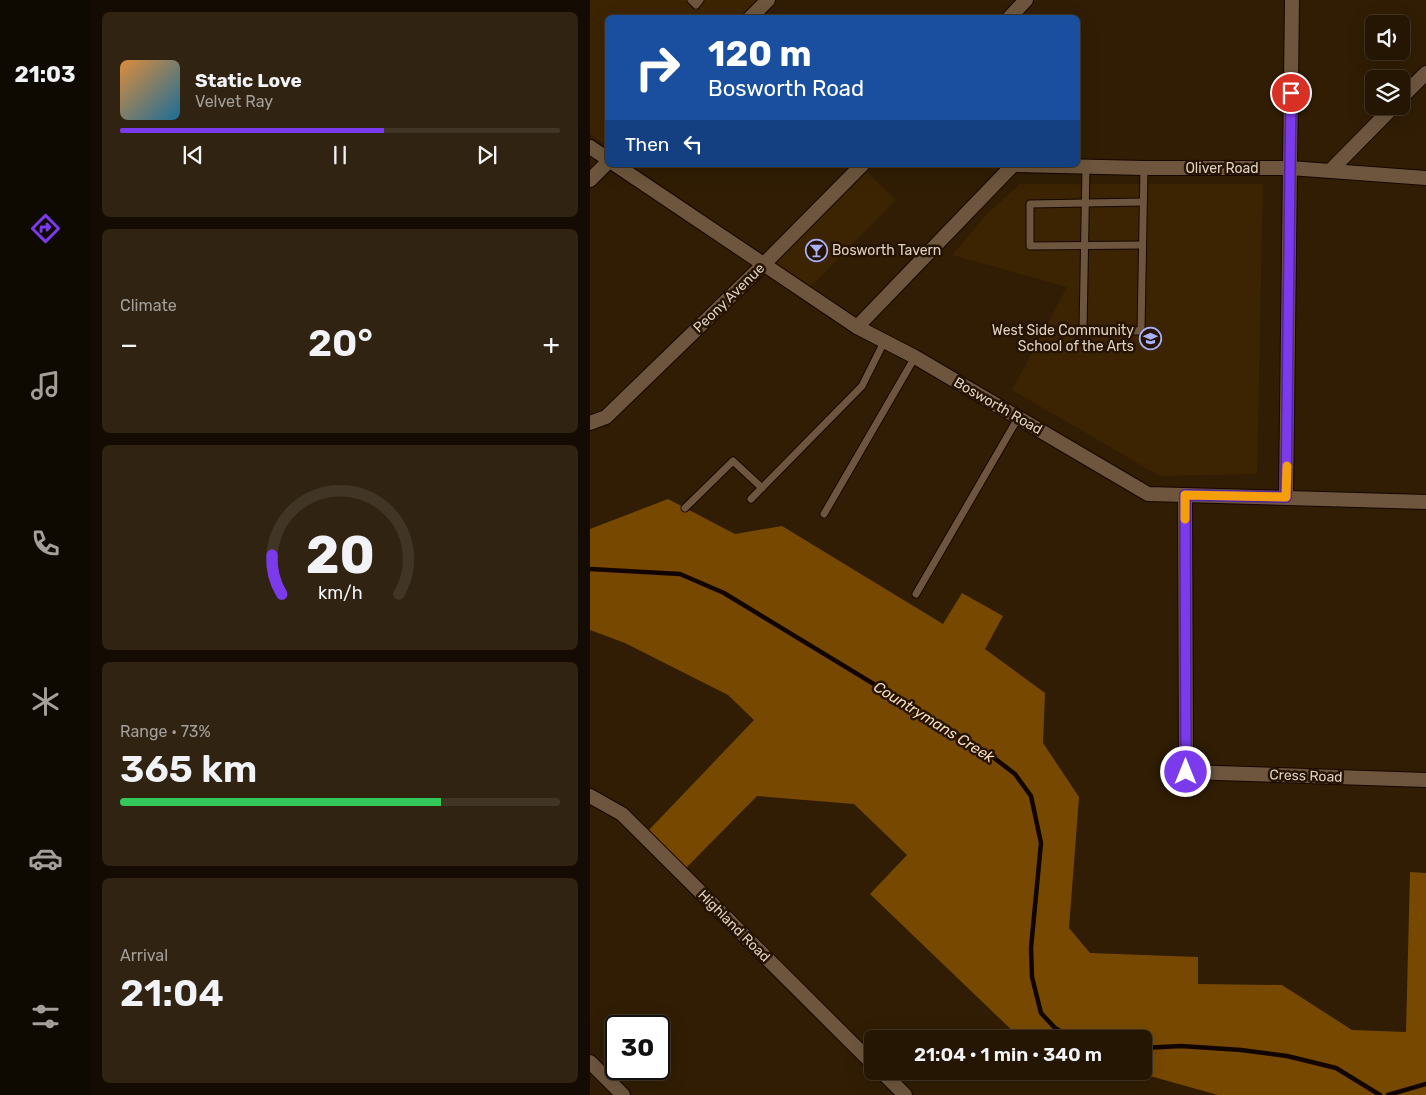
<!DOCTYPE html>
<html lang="en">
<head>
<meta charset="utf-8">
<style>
	:root { --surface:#241603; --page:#302312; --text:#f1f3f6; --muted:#a39f9a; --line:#413525; --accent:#7c3aed }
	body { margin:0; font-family:Rubik,sans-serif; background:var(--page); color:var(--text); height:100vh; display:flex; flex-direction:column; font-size:19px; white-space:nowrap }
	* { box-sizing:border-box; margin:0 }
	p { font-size:16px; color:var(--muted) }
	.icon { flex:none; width:28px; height:28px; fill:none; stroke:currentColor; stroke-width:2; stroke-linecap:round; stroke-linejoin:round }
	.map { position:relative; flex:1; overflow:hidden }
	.details { display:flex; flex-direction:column; gap:12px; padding:12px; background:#140c02; width:500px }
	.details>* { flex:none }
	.guide { position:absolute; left:15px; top:15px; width:475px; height:152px; border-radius:8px; box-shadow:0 5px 20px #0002,0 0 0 1px var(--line); background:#1a4fa0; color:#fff; overflow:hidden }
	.fabs { position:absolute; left:775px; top:15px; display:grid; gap:10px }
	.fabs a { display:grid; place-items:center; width:45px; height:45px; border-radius:8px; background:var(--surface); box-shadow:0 5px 20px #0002,0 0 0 1px var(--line); font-size:25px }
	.speed { position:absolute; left:15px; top:1015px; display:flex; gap:10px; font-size:25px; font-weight:700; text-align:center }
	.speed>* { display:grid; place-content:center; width:65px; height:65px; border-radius:50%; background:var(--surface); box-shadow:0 5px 20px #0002,0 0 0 1px var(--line); line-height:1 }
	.speed .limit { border:2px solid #111; border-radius:8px; background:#fff; color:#111 }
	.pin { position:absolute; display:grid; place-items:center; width:42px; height:42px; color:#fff; margin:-21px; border:2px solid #fff; border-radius:50%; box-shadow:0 1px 5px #0007 }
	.me { position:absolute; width:55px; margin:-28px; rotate:0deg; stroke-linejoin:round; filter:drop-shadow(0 0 4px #0008) }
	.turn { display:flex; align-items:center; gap:18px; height:105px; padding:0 20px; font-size:22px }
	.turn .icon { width:65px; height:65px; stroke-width:2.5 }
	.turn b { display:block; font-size:35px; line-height:42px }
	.then { display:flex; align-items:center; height:48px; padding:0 20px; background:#0003; gap:10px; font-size:19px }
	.big { font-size:38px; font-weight:600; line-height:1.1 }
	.details .widget { flex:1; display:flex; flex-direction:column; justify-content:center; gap:8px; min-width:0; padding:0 18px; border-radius:8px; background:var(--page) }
	.details .dial { align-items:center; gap:0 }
	.dial svg { height:130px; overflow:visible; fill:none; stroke:var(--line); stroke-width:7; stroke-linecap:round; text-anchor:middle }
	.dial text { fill:var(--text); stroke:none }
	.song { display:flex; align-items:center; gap:15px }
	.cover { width:60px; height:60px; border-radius:8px; background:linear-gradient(135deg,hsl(30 70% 55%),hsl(200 70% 35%)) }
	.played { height:5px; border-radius:2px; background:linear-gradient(90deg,var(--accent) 60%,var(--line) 60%) }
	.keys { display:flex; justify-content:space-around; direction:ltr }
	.heat { display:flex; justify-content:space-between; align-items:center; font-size:28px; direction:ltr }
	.charge { height:8px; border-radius:4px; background:linear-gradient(90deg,#34c759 73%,var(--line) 0) }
	.trip { position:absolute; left:274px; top:1030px; width:288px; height:50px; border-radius:8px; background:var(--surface); box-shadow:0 5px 20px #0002,0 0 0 1px var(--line); font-weight:600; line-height:50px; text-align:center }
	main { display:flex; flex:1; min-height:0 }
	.tabs { display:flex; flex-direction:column; width:90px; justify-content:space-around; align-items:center; background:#0e0901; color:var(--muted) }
	.tabs .icon { width:35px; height:35px }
	.tabs .on { color:var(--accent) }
	.tabs b { font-size:22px; color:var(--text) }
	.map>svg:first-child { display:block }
	.built { fill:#3c2403 }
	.forest { fill:#774900 }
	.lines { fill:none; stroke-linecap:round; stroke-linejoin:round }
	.stream { stroke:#120500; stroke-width:4.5 }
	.lane-casing { stroke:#170600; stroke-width:9 }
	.street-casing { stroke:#170600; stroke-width:16 }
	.lane { stroke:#6d563d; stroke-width:7 }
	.street { stroke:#6d563d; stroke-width:14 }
	.route-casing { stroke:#51269a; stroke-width:12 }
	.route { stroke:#7c3aed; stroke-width:9 }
	.slow { stroke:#f59e0b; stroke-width:9 }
	.labels { text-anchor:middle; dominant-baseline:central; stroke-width:5; stroke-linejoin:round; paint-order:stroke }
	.street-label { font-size:14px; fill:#dfd2c4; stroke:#261300 }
	.poi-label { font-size:14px; fill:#dfd2c4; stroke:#261300; text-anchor:start }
	.water-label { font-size:15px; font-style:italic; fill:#f9ddbe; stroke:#261300 }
</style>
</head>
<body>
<main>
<nav class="tabs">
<b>21:03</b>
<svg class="icon on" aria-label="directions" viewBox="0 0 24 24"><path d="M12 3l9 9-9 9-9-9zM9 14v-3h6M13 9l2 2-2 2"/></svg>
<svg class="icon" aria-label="music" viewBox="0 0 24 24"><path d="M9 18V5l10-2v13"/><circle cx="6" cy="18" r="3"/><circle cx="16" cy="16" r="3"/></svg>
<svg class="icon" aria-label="phone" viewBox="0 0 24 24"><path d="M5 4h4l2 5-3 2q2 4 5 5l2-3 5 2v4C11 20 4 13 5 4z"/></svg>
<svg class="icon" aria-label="climate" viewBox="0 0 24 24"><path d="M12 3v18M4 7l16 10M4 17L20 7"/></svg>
<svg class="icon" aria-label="car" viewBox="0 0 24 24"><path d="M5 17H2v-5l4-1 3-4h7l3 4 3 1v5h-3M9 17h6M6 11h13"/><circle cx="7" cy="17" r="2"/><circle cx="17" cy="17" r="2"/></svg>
<svg class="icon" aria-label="filters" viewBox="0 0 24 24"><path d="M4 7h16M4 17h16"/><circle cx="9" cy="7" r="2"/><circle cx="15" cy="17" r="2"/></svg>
</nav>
<section class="details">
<div class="widget">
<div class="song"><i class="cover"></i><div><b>Static Love</b><p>Velvet Ray</p></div></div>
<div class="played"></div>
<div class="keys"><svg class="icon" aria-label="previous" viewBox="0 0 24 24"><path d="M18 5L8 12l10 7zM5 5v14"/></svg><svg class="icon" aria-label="pause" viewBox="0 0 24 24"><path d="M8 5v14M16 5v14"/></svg><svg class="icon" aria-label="next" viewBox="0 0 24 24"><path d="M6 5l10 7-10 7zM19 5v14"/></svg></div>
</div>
<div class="widget"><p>Climate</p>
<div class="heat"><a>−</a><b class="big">20°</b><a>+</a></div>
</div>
<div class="widget dial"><svg viewBox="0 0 100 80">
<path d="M14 69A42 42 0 1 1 86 69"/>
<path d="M14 69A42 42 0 0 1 8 45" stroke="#7c3aed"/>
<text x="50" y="56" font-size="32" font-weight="700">20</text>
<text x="50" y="72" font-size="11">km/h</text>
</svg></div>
<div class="widget"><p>Range · 73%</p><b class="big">365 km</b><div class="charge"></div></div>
<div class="widget"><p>Arrival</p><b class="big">21:04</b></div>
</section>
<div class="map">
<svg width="836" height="1095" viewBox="0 0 836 1095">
	<rect width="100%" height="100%" fill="#301d04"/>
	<g class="built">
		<polygon points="0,0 168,0 150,17 18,18 17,146 0,134"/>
		<polygon points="276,171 306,200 219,288 181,263"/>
		<polygon points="430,184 673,184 667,474 570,476 422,390 477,287 362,255 398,213"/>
	</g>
	<polygon class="forest" points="78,499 145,534 192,526 353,624 372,593 413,616 395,649 455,693 453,743 489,797 479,928 500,953 608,957 608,984 692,985 762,1030 816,1032 820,872 836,873 836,1095 628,1095 542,1071 552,1071 552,1039 431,1039 280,894 317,855 264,804 167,796 96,868 58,831 164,720 138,695 35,643 0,630 0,529"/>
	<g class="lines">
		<g class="stream">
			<polyline points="0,569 90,574 134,593 399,754 425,774 441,796 451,843 441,948 442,977 451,1013 465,1028 483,1039"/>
			<polyline points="552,1048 591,1046 651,1050 697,1056 746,1068 790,1095"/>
			<polyline points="798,1095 836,1084"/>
		</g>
		<defs>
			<g id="lane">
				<polyline points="101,0 106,5 110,0"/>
				<polyline points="496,167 493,330 551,331 554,168"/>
				<polyline points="552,245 440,246 440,204 553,202"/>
				<polyline points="161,499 272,386 294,342"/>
				<polyline points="95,508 143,461 172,488"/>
				<polyline points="234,514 325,357"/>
				<polyline points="326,594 428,418"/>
			</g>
			<g id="street">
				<polyline points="160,18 178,0"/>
				<polyline points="419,18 436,0"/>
				<polyline points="811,98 836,73"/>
				<polyline points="0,147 18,159"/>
				<polyline points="26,165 267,327 325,357 558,494 836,502"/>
				<polyline points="427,165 554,168 700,168 836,178"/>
				<polyline points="740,171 804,106"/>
				<polyline points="0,180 18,162"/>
				<polyline points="267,327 423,165"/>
				<polyline points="0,423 16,417 173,265 272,165"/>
				<polyline points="595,495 596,772 836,780"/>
				<polyline points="696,497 702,0"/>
				<polyline points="0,796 32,814 282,1063"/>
				<polyline points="0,1062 33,1095"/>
				<polyline points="291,1071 315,1095"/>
			</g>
		</defs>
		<use href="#lane" class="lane-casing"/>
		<use href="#street" class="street-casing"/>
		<use href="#lane" class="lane"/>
		<use href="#street" class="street"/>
	</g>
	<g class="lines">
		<defs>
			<polyline id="route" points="596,772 595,495 696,497 701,93"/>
		</defs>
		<use href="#route" class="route-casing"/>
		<use href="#route" class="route"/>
		<polyline class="slow" points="595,519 595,495 696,497 697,466"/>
	</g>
	<defs>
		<symbol id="bar-ring" viewBox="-11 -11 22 22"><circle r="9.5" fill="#261300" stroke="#a9b0fc" stroke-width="1.5"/><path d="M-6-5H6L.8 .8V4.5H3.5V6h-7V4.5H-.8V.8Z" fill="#a9b0fc"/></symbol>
		<symbol id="school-ring" viewBox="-11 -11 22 22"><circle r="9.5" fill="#261300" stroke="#a9b0fc" stroke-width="1.5"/><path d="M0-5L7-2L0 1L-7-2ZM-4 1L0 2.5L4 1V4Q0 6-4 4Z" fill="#a9b0fc"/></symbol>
	</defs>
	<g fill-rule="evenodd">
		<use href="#bar-ring" x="214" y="238" width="25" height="25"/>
		<use href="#school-ring" x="548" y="326" width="25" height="25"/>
	</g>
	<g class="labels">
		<g class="street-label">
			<text x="632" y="168">Oliver Road</text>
			<text transform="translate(139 298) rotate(-44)">Peony Avenue</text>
			<text transform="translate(408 406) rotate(30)">Bosworth Road</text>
			<text transform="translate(716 776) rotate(2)">Cress Road</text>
			<text transform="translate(144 926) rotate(45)">Highland Road</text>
		</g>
		<g class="poi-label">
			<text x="242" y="250">Bosworth Tavern</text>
			<text x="544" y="330" text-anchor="end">West Side Community<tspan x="544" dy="16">School of the Arts</tspan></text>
		</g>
		<g class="water-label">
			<text transform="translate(344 722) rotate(32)">Countrymans Creek</text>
		</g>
	</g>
</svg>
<div class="fabs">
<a><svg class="icon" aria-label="sound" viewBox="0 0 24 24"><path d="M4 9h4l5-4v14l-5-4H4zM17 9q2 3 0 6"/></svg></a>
<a><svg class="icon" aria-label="layers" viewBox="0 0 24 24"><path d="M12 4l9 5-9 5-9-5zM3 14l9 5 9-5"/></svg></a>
</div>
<div class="speed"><div class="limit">30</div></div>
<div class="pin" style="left:701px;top:93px;background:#d93025"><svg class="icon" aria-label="arrive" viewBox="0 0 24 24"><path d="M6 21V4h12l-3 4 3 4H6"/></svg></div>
<svg class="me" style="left:596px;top:772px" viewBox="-20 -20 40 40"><circle r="17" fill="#7c3aed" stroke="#fff" stroke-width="3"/><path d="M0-11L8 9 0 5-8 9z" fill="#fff"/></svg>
<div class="trip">21:04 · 1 min · 340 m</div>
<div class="guide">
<div class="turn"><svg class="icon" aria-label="right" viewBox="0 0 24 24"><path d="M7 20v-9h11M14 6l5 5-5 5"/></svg><div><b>120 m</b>Bosworth Road</div></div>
<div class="then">Then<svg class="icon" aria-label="left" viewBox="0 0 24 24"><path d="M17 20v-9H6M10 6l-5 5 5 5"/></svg></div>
</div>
</div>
</main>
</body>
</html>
